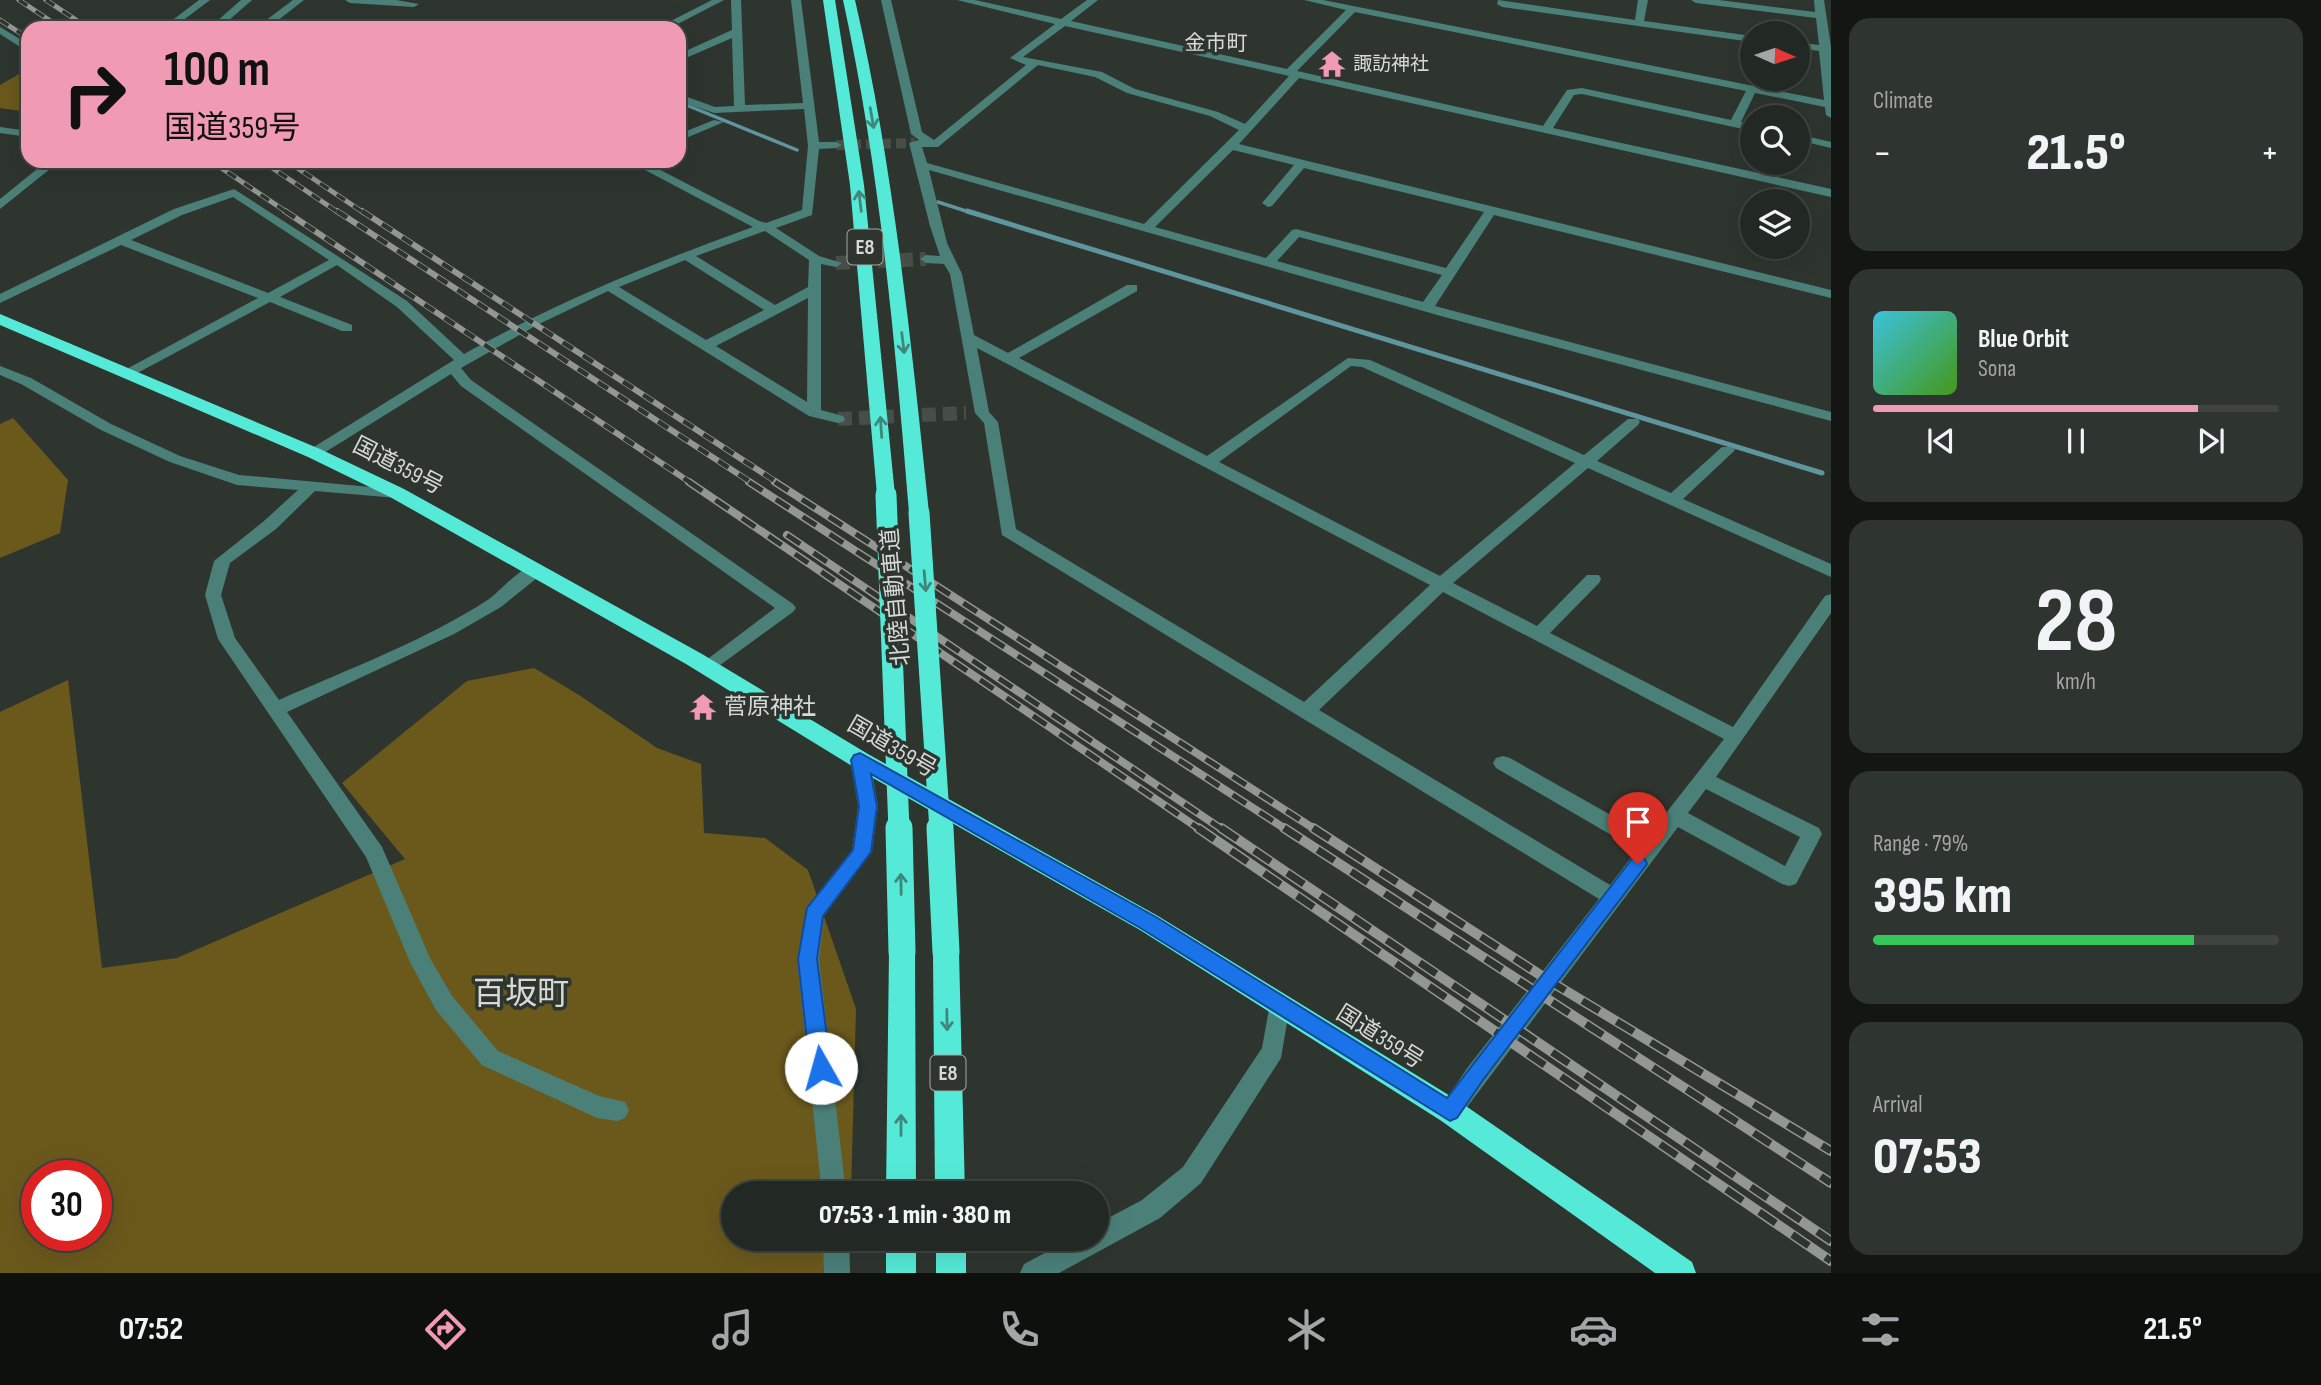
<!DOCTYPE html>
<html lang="en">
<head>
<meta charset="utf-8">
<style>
	:root { --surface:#222823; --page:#2e3430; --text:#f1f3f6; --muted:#a2a6a6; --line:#3f4441; --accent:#f19ab4 }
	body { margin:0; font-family:"Sofia Sans Condensed","Noto Sans JP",sans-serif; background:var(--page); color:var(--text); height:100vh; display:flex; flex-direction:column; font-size:26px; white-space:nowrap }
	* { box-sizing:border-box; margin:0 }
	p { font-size:23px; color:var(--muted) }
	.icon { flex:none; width:38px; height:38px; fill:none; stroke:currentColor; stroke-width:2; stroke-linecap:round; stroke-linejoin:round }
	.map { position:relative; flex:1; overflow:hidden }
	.side { display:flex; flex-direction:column; gap:18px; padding:18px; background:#131613; width:490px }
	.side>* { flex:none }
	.banner { position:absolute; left:21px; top:21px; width:665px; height:147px; border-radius:21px; box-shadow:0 7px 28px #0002,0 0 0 2px var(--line); background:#f19ab4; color:#111; overflow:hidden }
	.needle { width:46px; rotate:93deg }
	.tools { position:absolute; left:1740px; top:21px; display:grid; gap:14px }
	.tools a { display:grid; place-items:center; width:70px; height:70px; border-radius:50%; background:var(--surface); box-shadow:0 7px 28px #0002,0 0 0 2px var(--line); font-size:35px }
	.speed { position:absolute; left:21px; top:1160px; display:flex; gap:14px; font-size:35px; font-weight:700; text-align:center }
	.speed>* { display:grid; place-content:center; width:91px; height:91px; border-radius:50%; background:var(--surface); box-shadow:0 7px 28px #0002,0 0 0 2px var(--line); line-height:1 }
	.speed .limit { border:10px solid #d22; background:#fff; color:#111 }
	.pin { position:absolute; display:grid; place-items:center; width:60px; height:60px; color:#fff; margin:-72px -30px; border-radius:50% 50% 50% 0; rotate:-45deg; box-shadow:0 0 7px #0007 }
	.pin .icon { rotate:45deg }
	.me { position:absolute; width:77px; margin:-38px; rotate:353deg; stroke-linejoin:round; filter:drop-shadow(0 0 5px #0008) }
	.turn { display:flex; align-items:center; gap:24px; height:147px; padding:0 28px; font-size:32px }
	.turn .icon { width:91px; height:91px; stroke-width:2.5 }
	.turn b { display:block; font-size:49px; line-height:60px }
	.big { font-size:52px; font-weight:800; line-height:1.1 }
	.side .card { flex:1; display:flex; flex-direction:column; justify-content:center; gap:10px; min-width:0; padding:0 24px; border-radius:21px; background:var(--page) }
	.side .dial { align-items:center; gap:0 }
	.dial b { font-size:91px; line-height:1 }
	.song { display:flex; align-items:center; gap:21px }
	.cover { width:84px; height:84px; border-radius:10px; background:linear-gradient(135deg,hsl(190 70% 55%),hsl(100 70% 35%)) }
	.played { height:7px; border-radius:4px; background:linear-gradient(90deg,var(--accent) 80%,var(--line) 80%) }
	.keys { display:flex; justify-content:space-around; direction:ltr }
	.heat { display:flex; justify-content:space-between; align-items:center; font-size:38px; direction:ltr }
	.charge { height:10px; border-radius:5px; background:linear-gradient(90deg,#34c759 79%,var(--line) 0) }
	.trip { position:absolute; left:721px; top:1181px; width:388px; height:70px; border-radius:35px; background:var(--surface); box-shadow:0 7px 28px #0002,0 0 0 2px var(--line); font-weight:800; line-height:70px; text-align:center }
	.menu { display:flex; height:112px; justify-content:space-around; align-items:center; background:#0e100e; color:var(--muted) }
	.menu .icon { width:49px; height:49px }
	.menu .active { color:var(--accent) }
	.menu b { font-size:32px; color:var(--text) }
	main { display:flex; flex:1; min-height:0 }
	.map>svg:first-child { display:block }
	.green { fill:#6b591c; fill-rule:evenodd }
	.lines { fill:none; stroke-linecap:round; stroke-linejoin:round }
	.stream-far1 { stroke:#5e959e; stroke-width:3.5 }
	.stream { stroke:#5e959e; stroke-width:5 }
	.minor-tunnel-far1 { stroke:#474e48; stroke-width:10; stroke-dasharray:10 5; stroke-linecap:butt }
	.minor-tunnel { stroke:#474e48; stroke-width:14; stroke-dasharray:14 7; stroke-linecap:butt }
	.minor { fill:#4b8078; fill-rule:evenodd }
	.highway { fill:#55ead7; fill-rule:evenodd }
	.rail-far3-casing { stroke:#929793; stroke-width:5 }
	.rail-far2-casing { stroke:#929793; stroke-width:6 }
	.rail-far1-casing { stroke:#929793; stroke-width:8 }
	.rail-casing { stroke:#929793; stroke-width:10 }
	.rail-far3 { stroke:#2e352f; stroke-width:3.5; stroke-dasharray:10; stroke-linecap:butt }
	.rail-far2 { stroke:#2e352f; stroke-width:4.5; stroke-dasharray:12; stroke-linecap:butt }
	.rail-far1 { stroke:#2e352f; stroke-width:5; stroke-dasharray:16; stroke-linecap:butt }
	.rail { stroke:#2e352f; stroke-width:7; stroke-dasharray:20; stroke-linecap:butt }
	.highway-bridge-far1 { stroke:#55ead7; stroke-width:21 }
	.highway-bridge { stroke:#55ead7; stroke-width:27 }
	.oneway { stroke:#40867b }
	.route { fill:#1a73e8; stroke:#114b97; stroke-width:2 }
	.labels { text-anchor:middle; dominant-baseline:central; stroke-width:7; stroke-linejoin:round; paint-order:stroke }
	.far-poi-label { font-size:19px; fill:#d6dad7; stroke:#2e352f; text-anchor:start }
	.far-quarter-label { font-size:21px; fill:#d6dad7; stroke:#2e352f }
	.shield { fill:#2e352f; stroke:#a4a8a5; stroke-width:2 }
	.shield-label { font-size:21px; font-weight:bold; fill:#d6dad7 }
	.street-label { font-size:23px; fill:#d6dad7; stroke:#2e352f }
	.poi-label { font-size:23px; fill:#d6dad7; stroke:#2e352f; text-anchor:start }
	.near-quarter-label { font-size:32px; fill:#d6dad7; stroke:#2e352f }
</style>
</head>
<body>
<main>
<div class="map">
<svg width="1831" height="1273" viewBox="0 0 1831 1273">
	<rect width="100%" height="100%" fill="#2e352f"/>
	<g class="green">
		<polygon points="28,69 28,112 0,108 0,85"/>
		<polygon points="13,418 68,480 60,533 0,558 0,424"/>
		<path d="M534 668 579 695 657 748 701 764 704 833 765 838 808 870 856 1009 851 1193 733 1194V1239H850L849 1273H0V712L68 680 102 968 177 958 405 859 342 783 467 681ZM37 1176H96V1236H37Z"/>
	</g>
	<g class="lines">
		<g class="stream-far1">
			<polyline points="679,102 797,150"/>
			<polyline points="938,202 972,213"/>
		</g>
		<polyline class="stream" points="967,211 1822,473"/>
		<polyline class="minor-tunnel-far1" points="836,145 915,143"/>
		<g class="minor-tunnel">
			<polyline points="836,263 926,259"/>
			<polyline points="838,419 966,413"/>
		</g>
		<g class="minor">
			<polygon points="199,0 210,0 173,28 162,28"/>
			<polygon points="241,0 252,0 220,28 209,28"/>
			<polygon points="293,0 304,0 268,28 260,28 261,24"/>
			<polygon points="345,0 396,0 419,4 414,7 350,3"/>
			<polygon points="712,0 724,0 670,28 657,28"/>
			<path d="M731 0H741L745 105 803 103 791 0H801L819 142H836L842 145 836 148 819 149 812 215 776 228 819 256 842 263 836 267 821 264V410L843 416 845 419 843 422 838 423 809 416 608 291 537 325 461 368 471 380 793 604 796 608 793 612 712 671H700L697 667 775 608 461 386 451 374 319 456H309L306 453 309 450 454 360 397 307 337 265 280 297 352 325V331H342L270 302 128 378 121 374 123 371 258 298 121 245 0 303V294L174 209 234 189 407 301 464 354C557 302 653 263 753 227L628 161H643L759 221 766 223 802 210 808 146 804 109 714 113 679 101V94L715 107 734 106 732 38 679 61V54L732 30ZM233 197 329 260 268 293 131 240 182 215ZM765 231 809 260 808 287 775 305 696 256ZM685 260 764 310 706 340 619 287ZM808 298 807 402 716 346Z"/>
			<path d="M881 0H891L922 132 934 140 1026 65 1010 58 1055 24 957 0H975L1061 19 1087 0H1098L1071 21 1287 69 1346 10 1304 0H1323L1824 100 1819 51 1797 48V42L1819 45 1816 18 1696 3 1691 0H1719L1815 12 1814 0H1824L1831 47V118L1826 115 1825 107 1755 93 1741 122 1752 125V131L1582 94 1574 95 1553 128 1831 189V197L1299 78 1239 144 1831 290V298L1494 215 1435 306 1831 412V421L1441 316 929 170 947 243 962 274 974 335 1008 353 1127 285H1137V291L1019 358 1207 456 1348 358 1370 360 1584 455 1628 419H1638L1640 422 1638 425 1597 461 1671 493 1722 447H1732L1735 450 1732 453 1683 499 1831 564V577L1588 468 1453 583 1537 626 1587 575H1599L1601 579 1599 583 1550 633 1733 727 1825 596 1831 594V613L1716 777 1819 828 1822 834 1796 884 1789 886 1782 884 1678 827 1458 1119 1450 1122 1442 1119 1438 1111 1468 1067 1599 899 1002 535 984 423 975 413 950 274 944 264 926 263 920 259 926 255 940 256 930 226 909 143 919 140 911 134ZM1355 12 1746 91 1731 120 1582 88 1567 90 1543 126 1297 71ZM1065 26 1285 75 1289 76 1245 124 1218 112 1135 89 1102 72 1023 57ZM1038 65 1095 77 1127 93 1210 116 1239 130 1144 224 927 163 922 147H938ZM1233 150 1294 165 1262 203 1268 207 1272 206 1304 168 1484 212 1446 268 1296 229 1292 230 1266 258 1155 227ZM1299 237 1442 275 1423 302 1277 261ZM977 348 1430 585 1304 702 1016 529 998 422 989 412ZM1351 366 1362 367 1575 463 1440 576 1219 462ZM1443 592 1724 739 1648 836 1510 758 1503 756 1496 758 1493 763 1496 768 1637 850 1610 885 1319 710ZM1706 789 1800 837 1785 866 1688 813Z"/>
			<polygon points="1498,0 1635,20 1638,0 1648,0 1644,21 1752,36 1752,42 1502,7 1497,4"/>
			<polygon points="0,27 28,44 28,52 0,34"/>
			<polygon points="714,120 724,122 679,141 679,134"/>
			<polygon points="0,127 28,131 28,137 0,133"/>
			<polygon points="1797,134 1831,142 1831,148 1797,140"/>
			<polygon points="47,161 60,161 0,209 0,199"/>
			<path d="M395 161H443C432 169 406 168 395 161Z"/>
			<path d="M0 366 31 378 111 424 180 456 239 475 403 490 405 493 397 498 315 491 276 529 230 563 221 595 235 638 279 700C346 670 429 639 489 599 503 589 524 561 542 566L544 570 542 574 501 607 454 634 287 712 382 847 430 958 452 996 498 1051 599 1096 625 1102 629 1110 625 1118 617 1121 597 1118 482 1065 436 1010 410 962 366 857 218 639 205 595 214 561 264 521 298 490 237 485 170 462 101 430 21 384 0 375Z"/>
			<polygon points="860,753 867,755 870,760 878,806 872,852 824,916 819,959 846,1194 822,1194 797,959 807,907 852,850 858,806 850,760 853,755"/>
			<polygon points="1279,995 1287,998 1290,1005 1281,1058 1201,1183 1160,1218 1059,1273 1020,1273 1024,1264 1071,1239 1097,1239 1097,1224 1142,1200 1183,1167 1262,1048 1271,998"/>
			<polygon points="823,1239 849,1239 850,1273 824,1273"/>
		</g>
		<g class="highway">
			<polygon points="823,0 835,0 864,185 895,495 886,501 877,495 850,185"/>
			<path d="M843 0H855C894 169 911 341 929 513L926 517H912L909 513C895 341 880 169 843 0Z"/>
			<polygon points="0,314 320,449 404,489 702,654 868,754 1158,916 1460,1102 1692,1262 1696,1273 1655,1273 1440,1120 1140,930 852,766 686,664 390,497 308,457 0,325"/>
			<polygon points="902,941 911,944 915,952 916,1194 886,1194 889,952 893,944"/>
			<polygon points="946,941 955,944 959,952 965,1194 935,1194 933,952 937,944"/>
			<rect x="886" y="1239" width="30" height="34"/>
			<rect x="936" y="1239" width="30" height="34"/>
		</g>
		<defs>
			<g id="rail-far3">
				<polyline points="19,0 61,28"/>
				<polyline points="46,0 88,28"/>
				<polyline points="0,20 28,38"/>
				<polyline points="211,161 288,213"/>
				<polyline points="262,161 339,213"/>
				<polyline points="287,161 364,213"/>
			</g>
			<g id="rail-far2">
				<polyline points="285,211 691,483"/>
				<polyline points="337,211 752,483"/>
				<polyline points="362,211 778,483"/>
			</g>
			<g id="rail-far1">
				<polyline points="689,482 1201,830"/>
				<polyline points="749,482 1287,830"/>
				<polyline points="775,482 1316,830"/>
				<polyline points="787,535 1223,830"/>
			</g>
			<g id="rail">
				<polyline points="1198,828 1831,1261"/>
				<polyline points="1221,828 1831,1241"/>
				<polyline points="1284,828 1831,1183"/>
				<polyline points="1313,828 1548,980 1831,1151"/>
			</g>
		</defs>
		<use href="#rail-far3" class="rail-far3-casing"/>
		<use href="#rail-far2" class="rail-far2-casing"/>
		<use href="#rail-far1" class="rail-far1-casing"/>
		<use href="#rail" class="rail-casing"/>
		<use href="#rail-far3" class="rail-far3"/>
		<use href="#rail-far2" class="rail-far2"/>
		<use href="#rail-far1" class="rail-far1"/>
		<use href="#rail" class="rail"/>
		<g class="highway-bridge-far1">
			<polyline points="886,495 899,830"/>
			<polyline points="919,513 940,830"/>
		</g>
		<g class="highway-bridge">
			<polyline points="899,828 902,952"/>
			<polyline points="940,828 946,952"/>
		</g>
	</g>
	<defs><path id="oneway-shaft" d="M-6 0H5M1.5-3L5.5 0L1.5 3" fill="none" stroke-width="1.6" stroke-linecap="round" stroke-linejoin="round" transform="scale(1.75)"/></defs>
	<g class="oneway">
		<use href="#oneway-shaft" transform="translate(872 118) rotate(80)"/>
		<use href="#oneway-shaft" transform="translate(860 201) rotate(-97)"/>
		<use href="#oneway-shaft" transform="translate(903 343) rotate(83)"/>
		<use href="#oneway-shaft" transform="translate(881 427) rotate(-94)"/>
		<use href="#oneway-shaft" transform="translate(925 581) rotate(85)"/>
		<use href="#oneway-shaft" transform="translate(901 884) rotate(-91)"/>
		<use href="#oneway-shaft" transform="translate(947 1020) rotate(89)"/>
		<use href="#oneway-shaft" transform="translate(901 1125) rotate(-90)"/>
	</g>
	<polygon class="route" points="860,753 1156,917 1447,1098 1632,859 1638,857 1645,859 1647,864 1483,1080 1457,1118 1450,1121 1142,929 871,774 877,806 871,852 823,916 817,959 831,1068 828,1075 821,1078 813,1075 810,1068 798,959 807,908 853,850 859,806 851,760 854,755"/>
	<defs>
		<symbol id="temple-bare" viewBox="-9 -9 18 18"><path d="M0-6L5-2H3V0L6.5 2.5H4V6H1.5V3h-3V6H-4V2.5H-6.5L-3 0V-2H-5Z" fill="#f19ab4" stroke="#2e352f" stroke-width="2.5" paint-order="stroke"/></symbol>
	</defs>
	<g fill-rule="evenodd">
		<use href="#temple-bare" x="1313" y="45" width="38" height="38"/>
		<use href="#temple-bare" x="684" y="688" width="38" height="38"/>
	</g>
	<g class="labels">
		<g class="far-poi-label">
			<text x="1353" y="64">諏訪神社</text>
		</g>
		<g class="far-quarter-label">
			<text x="1216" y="43">金市町</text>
		</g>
		<g class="shield">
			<rect x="847.5" y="229.5" width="35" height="35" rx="5"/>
			<rect x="930.5" y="1055.5" width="35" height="35" rx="5"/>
		</g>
		<g class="shield-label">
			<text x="865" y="247">E8</text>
			<text x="948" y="1073">E8</text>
		</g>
		<g class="street-label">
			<text transform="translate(398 466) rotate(27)">国道359号</text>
			<text transform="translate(896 597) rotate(-95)">北陸自動車道</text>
			<text transform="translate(892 747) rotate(30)">国道359号</text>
			<text transform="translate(1380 1037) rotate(32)">国道359号</text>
		</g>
		<g class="poi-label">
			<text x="724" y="707">菅原神社</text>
		</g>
		<g class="near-quarter-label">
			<text x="521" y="994">百坂町</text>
		</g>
	</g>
</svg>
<div class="tools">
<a><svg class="needle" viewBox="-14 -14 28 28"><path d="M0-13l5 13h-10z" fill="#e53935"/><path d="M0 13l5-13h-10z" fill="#a2a6a6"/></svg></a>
<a><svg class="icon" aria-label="search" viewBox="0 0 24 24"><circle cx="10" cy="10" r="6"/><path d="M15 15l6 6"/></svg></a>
<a><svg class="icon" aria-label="layers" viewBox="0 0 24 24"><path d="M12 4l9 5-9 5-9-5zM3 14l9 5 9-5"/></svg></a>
</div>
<div class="speed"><div class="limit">30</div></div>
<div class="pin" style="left:1638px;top:864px;background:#d93025"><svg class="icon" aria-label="arrive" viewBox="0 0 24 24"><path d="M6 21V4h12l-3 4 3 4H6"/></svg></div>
<svg class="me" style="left:821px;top:1068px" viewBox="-20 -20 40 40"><circle r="19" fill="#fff"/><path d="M0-13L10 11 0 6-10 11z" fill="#1a73e8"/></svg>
<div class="trip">07:53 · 1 min · 380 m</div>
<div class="banner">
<div class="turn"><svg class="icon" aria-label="right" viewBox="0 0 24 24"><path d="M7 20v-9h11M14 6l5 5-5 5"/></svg><div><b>100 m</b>国道359号</div></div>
</div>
</div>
<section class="side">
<div class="card"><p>Climate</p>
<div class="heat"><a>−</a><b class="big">21.5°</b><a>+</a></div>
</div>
<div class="card">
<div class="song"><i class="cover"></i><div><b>Blue Orbit</b><p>Sona</p></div></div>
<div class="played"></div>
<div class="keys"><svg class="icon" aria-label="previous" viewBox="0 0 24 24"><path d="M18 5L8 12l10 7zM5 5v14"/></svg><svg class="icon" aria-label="pause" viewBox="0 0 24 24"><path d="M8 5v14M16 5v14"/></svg><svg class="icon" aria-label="next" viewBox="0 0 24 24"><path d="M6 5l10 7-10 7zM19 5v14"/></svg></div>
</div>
<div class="card dial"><b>28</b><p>km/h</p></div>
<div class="card"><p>Range · 79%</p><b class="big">395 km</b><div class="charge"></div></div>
<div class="card"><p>Arrival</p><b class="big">07:53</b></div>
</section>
</main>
<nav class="menu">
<b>07:52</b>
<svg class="icon active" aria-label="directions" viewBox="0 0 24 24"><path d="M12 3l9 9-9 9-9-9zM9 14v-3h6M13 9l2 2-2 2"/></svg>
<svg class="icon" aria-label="music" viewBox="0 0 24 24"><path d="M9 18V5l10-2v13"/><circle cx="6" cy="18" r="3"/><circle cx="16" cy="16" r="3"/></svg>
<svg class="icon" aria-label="phone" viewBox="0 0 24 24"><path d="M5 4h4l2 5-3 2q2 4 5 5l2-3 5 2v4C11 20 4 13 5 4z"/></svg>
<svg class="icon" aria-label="climate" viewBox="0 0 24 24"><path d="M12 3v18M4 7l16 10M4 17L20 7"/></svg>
<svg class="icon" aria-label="car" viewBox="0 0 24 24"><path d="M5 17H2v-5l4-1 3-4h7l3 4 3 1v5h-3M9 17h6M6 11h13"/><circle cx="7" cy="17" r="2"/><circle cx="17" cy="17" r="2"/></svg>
<svg class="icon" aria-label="filters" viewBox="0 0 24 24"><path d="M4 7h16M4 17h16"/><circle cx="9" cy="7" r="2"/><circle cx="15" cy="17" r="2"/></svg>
<b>21.5°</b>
</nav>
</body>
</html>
